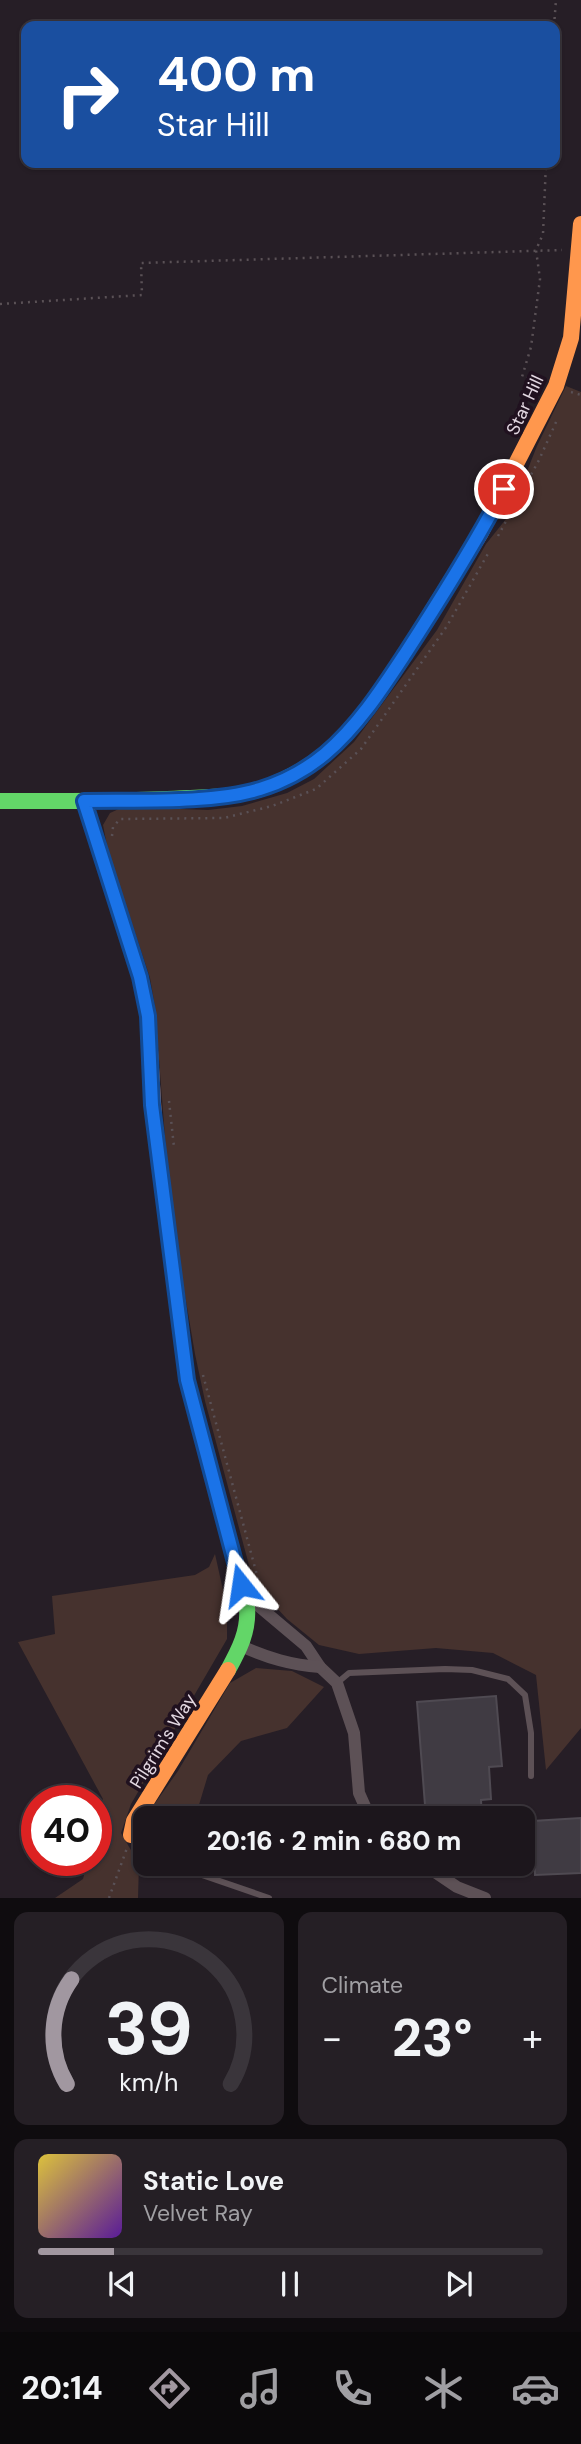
<!DOCTYPE html>
<html lang="en">
<head>
<meta charset="utf-8">
<style>
	:root { --surface:#1c161c; --page:#251f25; --text:#f1f3f6; --muted:#a09fa3; --line:#3a353b; --accent:#a197a0 }
	body { margin:0; font-family:"DM Sans",sans-serif; background:var(--page); color:var(--text); height:100vh; display:flex; flex-direction:column; font-size:26px; white-space:nowrap }
	* { box-sizing:border-box; margin:0 }
	p { font-size:23px; color:var(--muted) }
	.icon { flex:none; width:38px; height:38px; fill:none; stroke:currentColor; stroke-width:2; stroke-linecap:round; stroke-linejoin:round }
	.map { position:relative; height:1898px; overflow:hidden }
	.panel { display:flex; flex-direction:column; gap:14px; padding:14px; background:#0f0c0f; flex:1 }
	.panel>* { flex:none }
	.top-card { position:absolute; left:21px; top:21px; width:539px; height:147px; border-radius:14px; box-shadow:0 2px 5px #0004,0 0 0 2px var(--line); background:#1a4fa0; color:#fff; overflow:hidden }
	.speed { position:absolute; left:21px; top:1785px; display:flex; gap:14px; font-size:35px; font-weight:700; text-align:center }
	.speed>* { display:grid; place-content:center; width:91px; height:91px; border-radius:50%; background:var(--surface); box-shadow:0 2px 5px #0004,0 0 0 2px var(--line); line-height:1 }
	.speed .limit { border:10px solid #d22; background:#fff; color:#111 }
	.pin { position:absolute; display:grid; place-items:center; width:60px; height:60px; color:#fff; margin:-30px; border:4px solid #fff; border-radius:50%; box-shadow:0 2px 7px #0007 }
	.me { position:absolute; width:77px; margin:-38px; rotate:345deg; stroke-linejoin:round; filter:drop-shadow(0 0 5px #0008) }
	.turn { display:flex; align-items:center; gap:24px; height:147px; padding:0 21px; font-size:32px }
	.turn .icon { width:91px; height:91px; stroke-width:2.5 }
	.turn b { display:block; font-size:49px; line-height:60px }
	.big { font-size:52px; font-weight:800; line-height:1.1 }
	.panel .tile { flex:1; display:flex; flex-direction:column; justify-content:center; gap:10px; min-width:0; padding:0 24px; border-radius:14px; background:var(--page) }
	.panel .dial { align-items:center; gap:0 }
	.dial svg { height:182px; overflow:visible; fill:none; stroke:var(--line); stroke-width:7; stroke-linecap:round; text-anchor:middle }
	.dial text { fill:var(--text); stroke:none }
	.song { display:flex; align-items:center; gap:21px }
	.cover { width:84px; height:84px; border-radius:10px; background:linear-gradient(135deg,hsl(50 70% 55%),hsl(270 70% 35%)) }
	.played { height:7px; border-radius:4px; background:linear-gradient(90deg,var(--accent) 15%,var(--line) 15%) }
	.keys { display:flex; justify-content:space-around; direction:ltr }
	.heat { display:flex; justify-content:space-between; align-items:center; font-size:38px; direction:ltr }
	.panel .tiles { flex:1; display:grid; gap:14px; grid-template-columns:1fr 1fr }
	.tile:last-child { grid-column:span 2 }
	.trip { position:absolute; left:133px; top:1806px; width:402px; height:70px; border-radius:14px; background:var(--surface); box-shadow:0 2px 5px #0004,0 0 0 2px var(--line); font-weight:800; line-height:70px; text-align:center }
	.tabs { display:flex; height:112px; justify-content:space-around; align-items:center; background:#0b090b; color:var(--muted) }
	.tabs .icon { width:49px; height:49px }
	.tabs .on { color:var(--accent) }
	.tabs b { font-size:32px; color:var(--text) }
	.map>svg:first-child { display:block }
	.green { fill:#46322e }
	.building { fill:#403b43; stroke:#4f4a52; stroke-width:2 }
	.lines { fill:none; stroke-linecap:round; stroke-linejoin:round }
	.path { stroke:#5a5156; stroke-width:2.5; stroke-dasharray:2 5; stroke-linecap:butt }
	.lane { stroke:#5d5156; stroke-width:6 }
	.street { stroke:#5d5156; stroke-width:12 }
	.fast { stroke:#63d668; stroke-width:16 }
	.slow { stroke:#ff974d; stroke-width:16 }
	.route-casing { stroke:#114b97; stroke-width:18 }
	.route { stroke:#1a73e8; stroke-width:12 }
	.labels { text-anchor:middle; dominant-baseline:central; stroke-width:7; stroke-linejoin:round; paint-order:stroke }
	.street-label { font-size:18px; fill:#e3d8e2; stroke:#20111f }
</style>
</head>
<body>
<div class="map">
<svg width="581" height="1898" viewBox="0 0 581 1898">
	<rect width="100%" height="100%" fill="#261e26"/>
	<g class="green">
		<polygon points="566,386 581,392 581,1728 546,1770 536,1675 493,1653 436,1648 359,1654 319,1645 287,1619 251,1580 250,1569 205,1401 195,1354 179,1260 166,1150 155,1007 150,978 108,851 103,825 110,813 123,807 208,810 242,806 287,793 314,779 354,742 437,630 486,544 510,514 537,446"/>
		<polygon points="215,1554 227,1608 227,1639 131,1804 121,1833 139,1864 138,1898 55,1898 83,1879 88,1860 96,1860 96,1826 103,1799 18,1642 55,1634 52,1596 195,1575 209,1567"/>
		<polygon points="256,1668 292,1671 324,1687 287,1728 241,1741 208,1775 195,1818 145,1818 145,1841 141,1836 141,1823 178,1771 230,1683"/>
	</g>
	<g class="building">
		<polygon points="496,1696 502,1766 489,1767 491,1799 481,1800 482,1818 426,1818 417,1702"/>
		<polygon points="581,1818 581,1873 535,1875 533,1821"/>
	</g>
	<g class="lines">
		<g class="path">
			<polyline points="554,26 556,0"/>
			<polyline points="0,304 142,295 141,263 562,250"/>
			<polyline points="542,381 522,377 531,347 540,279 536,250 543,234 546,163"/>
			<polyline points="571,392 581,395"/>
			<polyline points="498,536 539,460 557,420"/>
			<polyline points="112,836 113,827 120,819 224,818 272,806 316,789 361,749 447,626 490,550"/>
			<polyline points="169,1101 174,1147"/>
			<polyline points="203,1375 261,1590 259,1590"/>
			<polyline points="109,1898 127,1848"/>
		</g>
		<g class="lane">
			<polyline points="337,1683 349,1673 445,1669 472,1670 508,1679 525,1695 531,1733 531,1776"/>
			<polyline points="132,1837 136,1847 145,1855"/>
			<polyline points="170,1864 269,1898"/>
		</g>
		<g class="street">
			<polyline points="243,1593 306,1646 320,1667 337,1683 354,1733 359,1793 367,1811 372,1818"/>
			<path d="M241 1646C268 1658 291 1665 320 1667"/>
			<polyline points="423,1864 457,1887 485,1898"/>
		</g>
		<g class="fast">
			<path d="M0 801C62 801 125 802 187 798 211 797 237 797 261 789 283 781 308 768 326 753 363 722 388 680 414 640"/>
			<path d="M154 1119 187 1380 247 1607C249 1631 239 1650 228 1670"/>
		</g>
		<g class="slow">
			<polyline points="414,640 480,534 556,386 571,338 581,224"/>
			<polyline points="84,801 140,977 148,1016 154,1119"/>
			<polyline points="131,1835 134,1821 228,1670"/>
		</g>
	</g>
	<g class="lines">
		<defs>
			<path id="route" d="M241 1585 187 1380 152 1105 148 1016 140 977 84 801C136 800 211 804 260 789 283 782 307 769 325 754 358 726 382 689 405 654 440 600 474 546 504 489"/>
		</defs>
		<use href="#route" class="route-casing"/>
		<use href="#route" class="route"/>
	</g>
	<g class="labels">
		<g class="street-label">
			<text transform="translate(525 405) rotate(-65)">Star Hill</text>
			<text transform="translate(163 1741) rotate(-58)">Pilgrim's Way</text>
		</g>
	</g>
</svg>
<div class="speed"><div class="limit">40</div></div>
<div class="pin" style="left:504px;top:489px;background:#d93025"><svg class="icon" aria-label="arrive" viewBox="0 0 24 24"><path d="M6 21V4h12l-3 4 3 4H6"/></svg></div>
<svg class="me" style="left:241px;top:1585px" viewBox="-20 -20 40 40"><path d="M0-17L14 15 0 8-14 15z" fill="#1a73e8" stroke="#fff" stroke-width="4"/></svg>
<div class="trip">20:16 · 2 min · 680 m</div>
<div class="top-card">
<div class="turn"><svg class="icon" aria-label="right" viewBox="0 0 24 24"><path d="M7 20v-9h11M14 6l5 5-5 5"/></svg><div><b>400 m</b>Star Hill</div></div>
</div>
</div>
<section class="panel">
<div class="tiles">
<div class="tile dial"><svg viewBox="0 0 100 80">
<path d="M14 69A42 42 0 1 1 86 69"/>
<path d="M14 69A42 42 0 0 1 16 23" stroke="#a197a0"/>
<text x="50" y="56" font-size="32" font-weight="700">39</text>
<text x="50" y="72" font-size="11">km/h</text>
</svg></div>
<div class="tile"><p>Climate</p>
<div class="heat"><a>−</a><b class="big">23°</b><a>+</a></div>
</div>
<div class="tile">
<div class="song"><i class="cover"></i><div><b>Static Love</b><p>Velvet Ray</p></div></div>
<div class="played"></div>
<div class="keys"><svg class="icon" aria-label="previous" viewBox="0 0 24 24"><path d="M18 5L8 12l10 7zM5 5v14"/></svg><svg class="icon" aria-label="pause" viewBox="0 0 24 24"><path d="M8 5v14M16 5v14"/></svg><svg class="icon" aria-label="next" viewBox="0 0 24 24"><path d="M6 5l10 7-10 7zM19 5v14"/></svg></div>
</div>
</div>
</section>
<nav class="tabs">
<b>20:14</b>
<svg class="icon on" aria-label="directions" viewBox="0 0 24 24"><path d="M12 3l9 9-9 9-9-9zM9 14v-3h6M13 9l2 2-2 2"/></svg>
<svg class="icon" aria-label="music" viewBox="0 0 24 24"><path d="M9 18V5l10-2v13"/><circle cx="6" cy="18" r="3"/><circle cx="16" cy="16" r="3"/></svg>
<svg class="icon" aria-label="phone" viewBox="0 0 24 24"><path d="M5 4h4l2 5-3 2q2 4 5 5l2-3 5 2v4C11 20 4 13 5 4z"/></svg>
<svg class="icon" aria-label="climate" viewBox="0 0 24 24"><path d="M12 3v18M4 7l16 10M4 17L20 7"/></svg>
<svg class="icon" aria-label="car" viewBox="0 0 24 24"><path d="M5 17H2v-5l4-1 3-4h7l3 4 3 1v5h-3M9 17h6M6 11h13"/><circle cx="7" cy="17" r="2"/><circle cx="17" cy="17" r="2"/></svg>
</nav>
</body>
</html>
